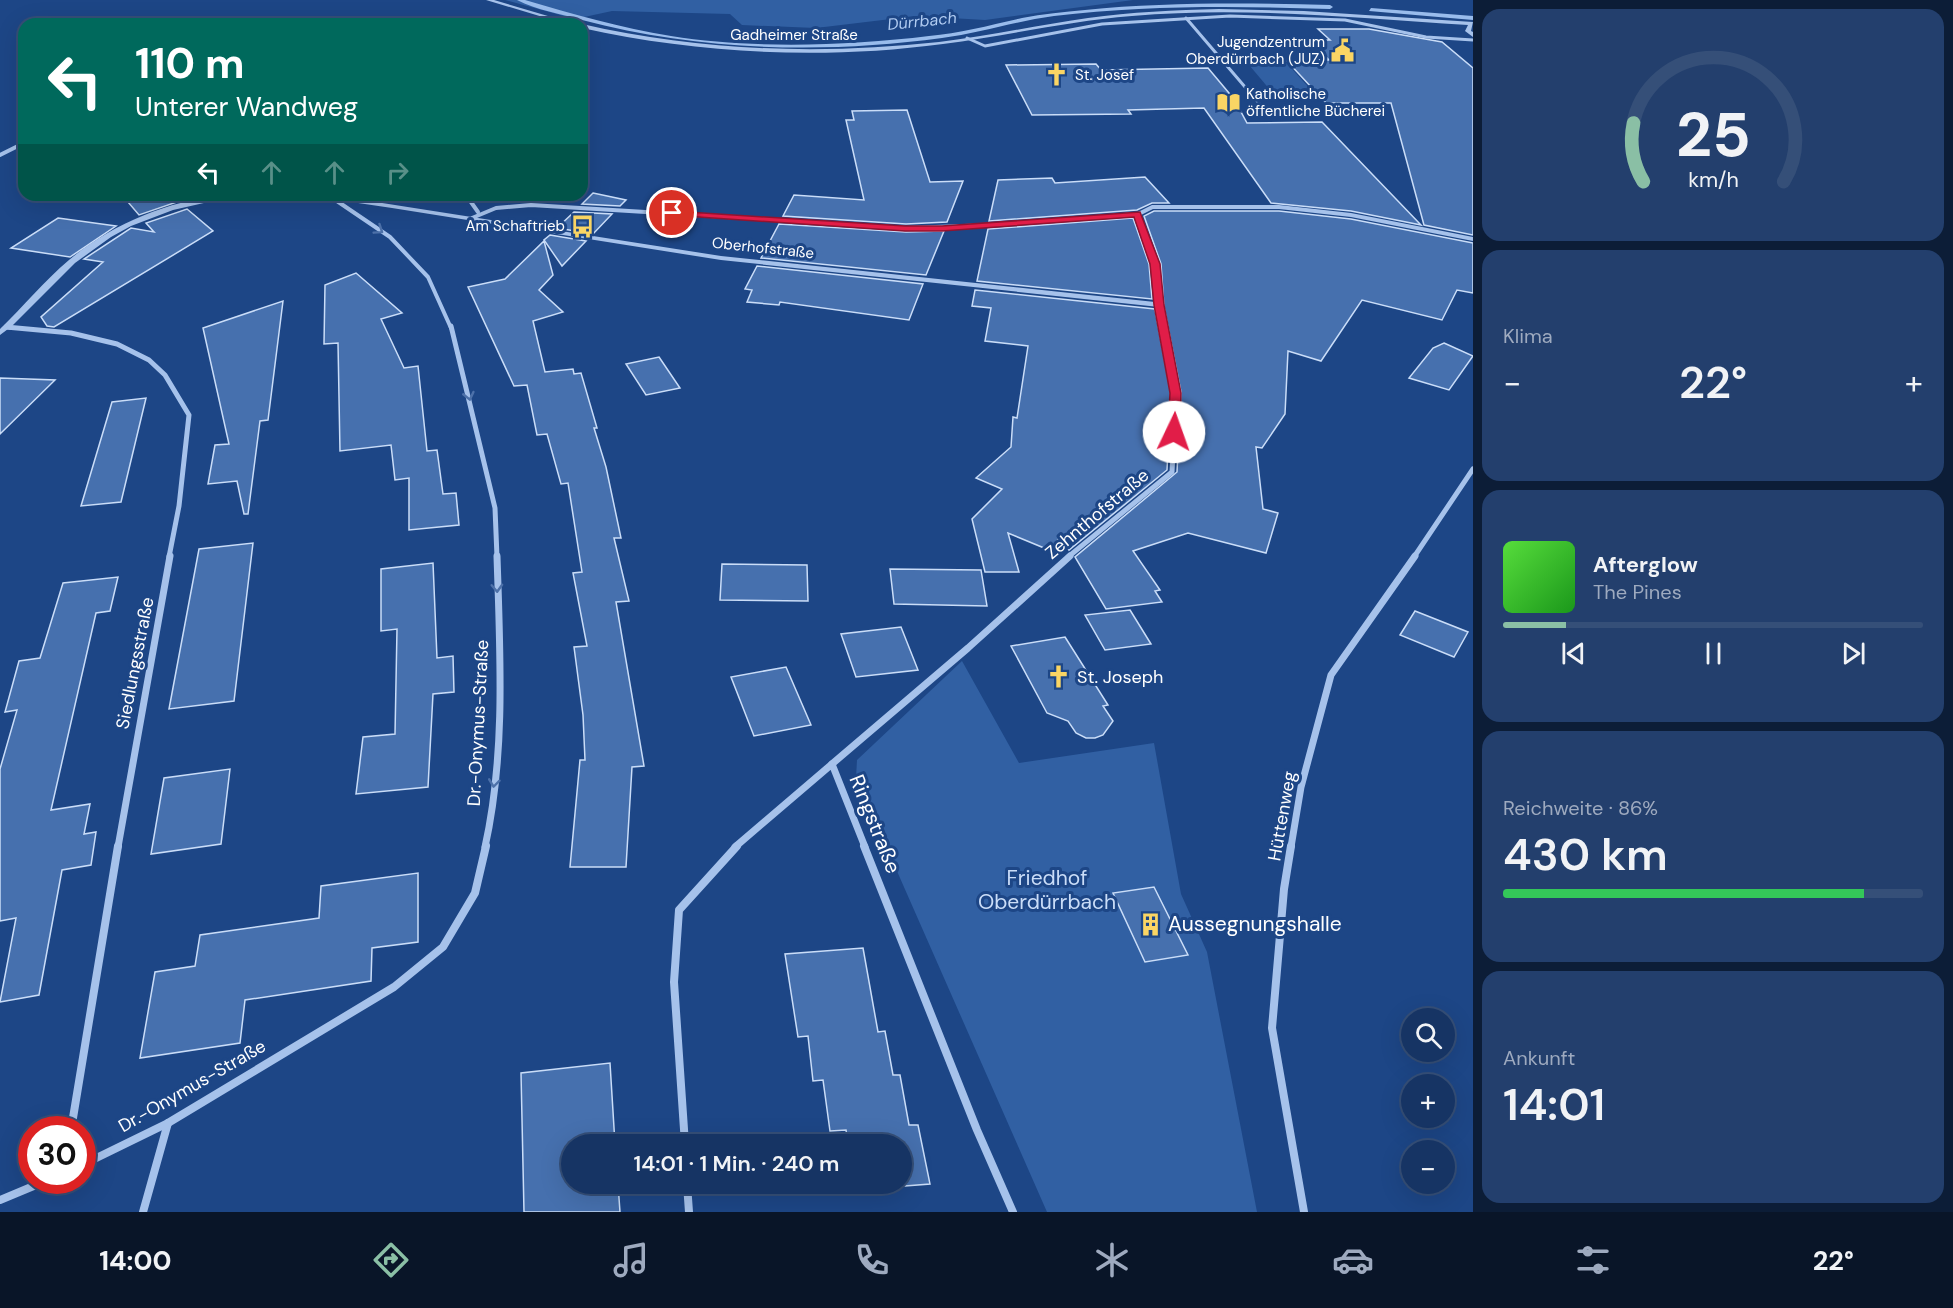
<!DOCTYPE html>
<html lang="de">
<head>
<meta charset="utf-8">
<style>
	:root { --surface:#163464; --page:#233f6d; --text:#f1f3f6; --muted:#9eaabf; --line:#354f78; --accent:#8abfa5 }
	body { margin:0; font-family:"DM Sans",sans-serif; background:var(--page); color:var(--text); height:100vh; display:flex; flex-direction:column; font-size:22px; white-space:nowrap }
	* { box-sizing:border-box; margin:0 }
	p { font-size:20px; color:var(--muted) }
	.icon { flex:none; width:33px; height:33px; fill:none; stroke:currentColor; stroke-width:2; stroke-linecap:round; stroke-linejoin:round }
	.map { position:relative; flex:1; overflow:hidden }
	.sheet { display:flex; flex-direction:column; gap:9px; padding:9px; background:#0c1d37; width:480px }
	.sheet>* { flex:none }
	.top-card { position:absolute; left:18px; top:18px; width:570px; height:183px; border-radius:18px; box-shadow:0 6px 24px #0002,0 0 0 2px var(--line); background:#00695c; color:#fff; overflow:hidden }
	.buttons { position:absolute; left:1401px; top:1008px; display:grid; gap:12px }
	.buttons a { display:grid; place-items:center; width:54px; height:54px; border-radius:50%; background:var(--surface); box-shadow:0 6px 24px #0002,0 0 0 2px var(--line); font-size:30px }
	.speed { position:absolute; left:18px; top:1116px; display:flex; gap:12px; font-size:30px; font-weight:700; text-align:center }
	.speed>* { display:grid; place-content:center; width:78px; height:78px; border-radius:50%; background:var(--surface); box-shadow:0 6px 24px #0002,0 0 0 2px var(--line); line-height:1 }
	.speed .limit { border:9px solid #d22; background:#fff; color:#111 }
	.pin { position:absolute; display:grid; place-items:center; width:51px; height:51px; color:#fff; margin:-26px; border:3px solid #fff; border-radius:50%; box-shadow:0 2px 6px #0007 }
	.me { position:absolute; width:66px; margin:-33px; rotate:3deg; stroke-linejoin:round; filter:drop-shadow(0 0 4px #0008) }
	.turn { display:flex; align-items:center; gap:21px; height:126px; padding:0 18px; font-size:27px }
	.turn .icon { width:78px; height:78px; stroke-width:2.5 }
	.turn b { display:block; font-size:42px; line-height:51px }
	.lanes { display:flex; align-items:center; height:57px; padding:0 18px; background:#0003; justify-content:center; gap:30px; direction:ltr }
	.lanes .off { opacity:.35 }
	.big { font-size:45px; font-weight:600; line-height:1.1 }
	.sheet .widget { flex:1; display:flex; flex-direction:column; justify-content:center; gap:9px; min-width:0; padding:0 21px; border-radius:18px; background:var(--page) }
	.sheet .dial { align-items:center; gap:0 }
	.dial svg { height:156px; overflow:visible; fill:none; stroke:var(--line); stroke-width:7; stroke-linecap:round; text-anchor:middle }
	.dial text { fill:var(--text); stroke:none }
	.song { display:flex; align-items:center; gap:18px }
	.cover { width:72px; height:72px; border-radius:9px; background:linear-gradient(135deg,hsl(110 70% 55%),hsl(120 70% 35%)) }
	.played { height:6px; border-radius:3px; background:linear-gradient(90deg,var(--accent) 15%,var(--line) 15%) }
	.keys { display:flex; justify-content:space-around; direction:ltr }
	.heat { display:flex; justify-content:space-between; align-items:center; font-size:33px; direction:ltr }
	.charge { height:9px; border-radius:4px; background:linear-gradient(90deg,#34c759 86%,var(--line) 0) }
	.trip { position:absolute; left:561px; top:1134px; width:351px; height:60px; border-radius:30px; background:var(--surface); box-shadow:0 6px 24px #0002,0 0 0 2px var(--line); font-weight:600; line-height:60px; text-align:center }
	.tabs { display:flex; height:96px; justify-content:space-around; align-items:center; background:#091528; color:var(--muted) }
	.tabs .icon { width:42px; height:42px }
	.tabs .active { color:var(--accent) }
	.tabs b { font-size:27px; color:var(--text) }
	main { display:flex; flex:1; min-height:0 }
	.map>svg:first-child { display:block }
	.green { fill:#3160a3 }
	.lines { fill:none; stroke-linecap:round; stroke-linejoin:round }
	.stream { fill:#99bcec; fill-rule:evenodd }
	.building { fill:#4670ae; stroke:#caddf8; stroke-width:1.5 }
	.minor-far4 { stroke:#a6c2eb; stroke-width:3 }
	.minor-far3 { stroke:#a6c2eb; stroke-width:4 }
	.minor-far2 { stroke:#a6c2eb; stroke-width:5 }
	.minor-far1 { stroke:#a6c2eb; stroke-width:7 }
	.minor { stroke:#a6c2eb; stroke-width:8 }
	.tertiary { fill:#a6c2eb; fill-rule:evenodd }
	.oneway { stroke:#4d71a9 }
	.route { fill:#e11d48; stroke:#92132f; stroke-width:1.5 }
	.labels { text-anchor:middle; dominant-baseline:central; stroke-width:6; stroke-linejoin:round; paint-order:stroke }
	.far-street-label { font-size:15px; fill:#fff; stroke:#1d4686 }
	.far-poi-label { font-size:15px; fill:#fff; stroke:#1d4686; text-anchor:end }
	.far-water-label { font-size:16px; font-style:italic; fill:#b1ccf2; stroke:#1d4686 }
	.street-label { font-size:18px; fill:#fff; stroke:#1d4686 }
	.poi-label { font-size:18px; fill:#fff; stroke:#1d4686; text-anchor:start }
	.near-street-label { font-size:21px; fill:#fff; stroke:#1d4686 }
	.near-park-label { font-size:21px; fill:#caddf8; stroke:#1d4686 }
	.near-poi-label { font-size:21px; fill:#fff; stroke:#1d4686; text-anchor:start }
</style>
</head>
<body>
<main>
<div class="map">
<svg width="1473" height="1212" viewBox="0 0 1473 1212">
	<rect width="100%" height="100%" fill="#1d4686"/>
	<g class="green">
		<polygon points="505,0 1133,0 985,20 916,16 816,28 742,25 730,14 612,11 575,19"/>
		<polygon points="1244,59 1283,59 1311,90 1271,91"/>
		<polygon points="962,661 1019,763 1154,743 1181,894 1207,952 1257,1212 1047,1212 856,778 857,760"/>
	</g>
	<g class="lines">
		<g class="stream">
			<path d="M517 0H525C573 14 621 28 671 36 752 49 847 46 929 36 960 33 991 25 1022 18 1043 14 1064 12 1085 10 1166 2 1248 3 1330 5L1333 7 1330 9C1238 6 1145 5 1054 16 1016 21 980 33 942 38 823 54 699 51 582 20 562 14 536 10 517 0Z"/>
			<polygon points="1371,8 1473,16 1473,20 1369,11"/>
		</g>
	</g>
	<g class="building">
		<polygon points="1318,29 1369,29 1442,42 1473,68 1473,235 1424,225 1391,103 1326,103 1286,60 1329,60 1309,40 1330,40"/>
		<polygon points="1096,64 1101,70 1208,68 1234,99 1247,123 1322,122 1421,225 1351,211 1271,203 1204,108 1128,110 1131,114 1032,115 1006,65"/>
		<polygon points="907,110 930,182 963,181 947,222 906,224 783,216 794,195 864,200 846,120 854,120 852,111"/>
		<polygon points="1145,177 1169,203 1152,203 1137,210 989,221 998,180 1052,178 1055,183"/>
		<polygon points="593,193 626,200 620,206 582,204"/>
		<polygon points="122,195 170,195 177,202 139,215"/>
		<polygon points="187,209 213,231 54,327 47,326 41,317 103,262 84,259 131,228 154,232 146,223"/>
		<polygon points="1154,211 1279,211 1351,219 1473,243 1473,293 1457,290 1442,320 1362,300 1321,361 1288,351 1285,414 1262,448 1256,447 1263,509 1278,513 1266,553 1188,533 1133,551 1160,590 1155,591 1162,602 1106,609 1075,557 1177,472 1181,392 1164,307 1161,264 1144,216"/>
		<polygon points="574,212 612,214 593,234 557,228"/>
		<polygon points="58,218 116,226 70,257 11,248"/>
		<polygon points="1133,218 1149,264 1152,299 977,281 988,229"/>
		<polygon points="779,224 906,232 944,231 926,275 761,258"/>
		<polygon points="550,235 586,241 562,266 544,240"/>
		<polygon points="544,241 553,275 539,290 563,312 533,321 545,372 573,369 574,374 581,373 597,428 594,428 606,467 621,538 614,538 629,601 616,602 644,766 632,767 626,867 570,867 580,760 585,760 583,715 574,647 587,646 573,573 582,572 568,483 561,484 547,434 537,435 527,385 514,386 468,287 505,279"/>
		<polygon points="757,266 923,284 909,320 780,302 779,305 747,302 752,290 745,289"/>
		<polygon points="356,273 402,313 381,319 404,368 418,366 427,451 437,450 443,494 456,493 459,525 409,530 409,478 395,480 391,445 340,451 338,343 324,344 325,285"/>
		<polygon points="975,290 1155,309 1171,393 1167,470 1069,550 1061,536 1049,550 1008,533 1019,572 985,572 972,519 1002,489 976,478 1011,447 1013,417 1017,418 1028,346 985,341 991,308 972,306"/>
		<polygon points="283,301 268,420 260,421 248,514 244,514 237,481 208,484 215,445 229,444 203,328"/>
		<polygon points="1444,343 1473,356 1449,390 1409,378 1433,348"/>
		<polygon points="659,357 680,388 646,395 626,364"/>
		<polygon points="0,378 55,380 0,434"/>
		<polygon points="146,398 121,502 81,506 112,402"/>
		<polygon points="253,543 234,701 169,709 199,549"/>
		<polygon points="433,563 437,658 453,656 454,692 433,694 428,787 356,794 363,737 395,734 397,629 381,631 381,569"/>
		<polygon points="722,564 807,565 808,601 720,600"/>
		<polygon points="890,569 981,570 987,606 894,604"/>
		<polygon points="118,577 110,611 96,613 51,810 90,804 84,834 96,832 91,865 62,870 39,995 0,1002 16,918 0,921 0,769 17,710 5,712 19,661 40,658 63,583"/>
		<polygon points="1130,610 1151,644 1105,650 1085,615"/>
		<polygon points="1415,611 1468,632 1454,657 1400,635"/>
		<polygon points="901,627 918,670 856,677 841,634"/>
		<polygon points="1065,637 1108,705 1103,706 1113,721 1103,735 1095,738 1086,738 1076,733 1068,721 1047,713 1011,646"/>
		<polygon points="786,667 811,725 754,736 731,677"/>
		<polygon points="230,769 221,844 151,854 164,778"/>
		<polygon points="418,873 418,942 372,948 371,981 245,1000 240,1043 140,1058 155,972 195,966 200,935 319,918 321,886"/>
		<polygon points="1154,887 1188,955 1145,962 1113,893"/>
		<polygon points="863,948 878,1032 885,1031 893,1075 900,1075 909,1125 918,1125 930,1184 854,1190 854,1184 902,1184 902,1144 848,1144 846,1130 830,1131 823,1080 813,1081 808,1036 798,1037 785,954"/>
		<polygon points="610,1063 615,1144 572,1144 572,1184 618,1184 620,1212 524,1212 521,1073"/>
	</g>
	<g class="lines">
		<g class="minor-far4">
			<polyline points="1186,18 1263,108"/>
			<polyline points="967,38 985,46 1102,24 1230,16 1345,20 1426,37 1473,40"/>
			<polyline points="19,145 24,143"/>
		</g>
		<g class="minor-far3">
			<polyline points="0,155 22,144"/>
			<polyline points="466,195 478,212"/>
			<polyline points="331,197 390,237 428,277 451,328"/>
			<polyline points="472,218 496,208 531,205 906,228 993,225 1137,214"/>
			<polyline points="1159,305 1163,328"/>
			<polyline points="6,327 12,328"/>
		</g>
		<g class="minor-far2">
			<polyline points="451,326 495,508 497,557"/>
			<polyline points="6,327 71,333 117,344 149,360 165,375 189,415 179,506 169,557"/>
			<polyline points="1068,557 1172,472 1176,393 1163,326"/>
			<polyline points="1414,557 1473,469"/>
		</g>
		<g class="minor-far1">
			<polyline points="832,764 968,648 1070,556"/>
			<polyline points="118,847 170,556"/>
			<path d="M485 847C506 753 500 652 497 556"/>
			<polyline points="735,847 832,764 865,847"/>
			<polyline points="1291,847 1301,787 1331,675 1415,556"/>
		</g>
		<g class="minor">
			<polyline points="864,846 977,1130 1013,1212"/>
			<polyline points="1291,846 1284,889 1272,1028 1304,1212"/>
			<polyline points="71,1130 118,846"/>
			<polyline points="685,1144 674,982 679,910 737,846"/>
			<polyline points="82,1165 168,1123 394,987 443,947 475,893 486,846"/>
			<polyline points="687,1184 689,1212"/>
			<polyline points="0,1200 48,1180"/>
			<polyline points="143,1212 168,1123"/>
		</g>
		<g class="tertiary">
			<polygon points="486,0 494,0 575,24 566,24"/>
			<path d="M1219 9 1304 11 1473 22 1471 31 1473 32V37L1465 31 1468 25C1356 18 1244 6 1132 16 1068 21 1006 36 943 44 823 60 700 54 582 28V24C700 51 819 55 939 42 989 36 1038 25 1088 18 1131 12 1175 10 1219 9Z"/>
			<path d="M221 195H239L173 210 131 226 111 237 75 263 12 326 0 335V329C24 306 44 281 69 260 112 224 166 202 221 195Z"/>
			<polygon points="291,195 331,195 721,256 1155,302 1151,264 1134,214 1152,205 1279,205 1351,213 1473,237 1473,241 1351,217 1279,209 1153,209 1141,215 1159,264 1163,305 1159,307 721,260 392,208 331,199 294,197"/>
		</g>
	</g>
	<defs><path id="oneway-chevron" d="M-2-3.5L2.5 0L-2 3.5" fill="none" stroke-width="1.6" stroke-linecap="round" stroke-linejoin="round" transform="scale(1.5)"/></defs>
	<g class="oneway">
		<use href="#oneway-chevron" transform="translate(379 230) rotate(34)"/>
		<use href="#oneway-chevron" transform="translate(469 396) rotate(77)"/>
		<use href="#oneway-chevron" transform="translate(497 588) rotate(88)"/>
		<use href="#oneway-chevron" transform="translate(494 783) rotate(97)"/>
	</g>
	<polygon class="route" points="672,211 905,226 942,226 1140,212 1160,264 1164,305 1181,393 1180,432 1174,436 1168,432 1170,393 1154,305 1150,264 1134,217 942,231 905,231 669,215 669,212"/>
	<defs>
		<symbol id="civic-bare" viewBox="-9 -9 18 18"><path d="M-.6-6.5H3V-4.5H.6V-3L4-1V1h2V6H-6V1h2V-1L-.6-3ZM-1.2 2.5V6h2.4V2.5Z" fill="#fad564" stroke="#1d4686" stroke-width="2.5" paint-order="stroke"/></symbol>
		<symbol id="church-bare" viewBox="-9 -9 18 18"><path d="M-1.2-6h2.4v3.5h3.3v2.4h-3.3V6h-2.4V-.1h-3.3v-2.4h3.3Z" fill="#fad564" stroke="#1d4686" stroke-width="2.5" paint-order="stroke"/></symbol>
		<symbol id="library-bare" viewBox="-9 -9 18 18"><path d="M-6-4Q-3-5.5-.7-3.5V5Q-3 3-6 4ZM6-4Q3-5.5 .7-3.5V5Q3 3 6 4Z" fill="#fad564" stroke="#1d4686" stroke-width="2.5" paint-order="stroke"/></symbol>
		<symbol id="bus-bare" viewBox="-9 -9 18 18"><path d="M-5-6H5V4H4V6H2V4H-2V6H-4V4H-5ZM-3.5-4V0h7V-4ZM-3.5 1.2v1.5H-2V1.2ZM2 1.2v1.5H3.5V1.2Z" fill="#fad564" stroke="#1d4686" stroke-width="2.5" paint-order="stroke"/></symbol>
		<symbol id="building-bare" viewBox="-9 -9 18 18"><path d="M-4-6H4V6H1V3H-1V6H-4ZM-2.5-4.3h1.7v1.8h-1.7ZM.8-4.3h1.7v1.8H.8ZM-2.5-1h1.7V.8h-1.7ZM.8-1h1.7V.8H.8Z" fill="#fad564" stroke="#1d4686" stroke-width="2.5" paint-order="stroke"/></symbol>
	</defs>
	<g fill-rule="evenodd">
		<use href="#civic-bare" x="1326" y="34" width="33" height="33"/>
		<use href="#church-bare" x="1040" y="58" width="33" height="33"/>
		<use href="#library-bare" x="1212" y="86" width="33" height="33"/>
		<use href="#bus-bare" x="566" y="210" width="33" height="33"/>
		<use href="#church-bare" x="1042" y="660" width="33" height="33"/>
		<use href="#building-bare" x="1134" y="908" width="33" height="33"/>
	</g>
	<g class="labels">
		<g class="far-street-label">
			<text x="794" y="35">Gadheimer Straße</text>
			<text transform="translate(763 248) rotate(6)">Oberhofstraße</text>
		</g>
		<g class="far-poi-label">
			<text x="1325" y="42">Jugendzentrum<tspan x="1325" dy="17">Oberdürrbach (JUZ)</tspan></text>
			<text x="1075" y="75" text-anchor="start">St. Josef</text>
			<text x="1246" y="94" text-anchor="start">Katholische<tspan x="1246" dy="17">öffentliche Bücherei</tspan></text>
			<text x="565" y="226">Am Schaftrieb</text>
		</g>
		<g class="far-water-label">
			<text transform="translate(922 21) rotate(-6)">Dürrbach</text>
		</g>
		<g class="street-label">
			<text transform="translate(1097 514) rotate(-40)">Zehnthofstraße</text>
			<text transform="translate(135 663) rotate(-79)">Siedlungsstraße</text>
			<text transform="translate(478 723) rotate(-87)">Dr.-Onymus-Straße</text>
			<text transform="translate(1282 816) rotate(-80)">Hüttenweg</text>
			<text transform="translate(192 1086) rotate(-30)">Dr.-Onymus-Straße</text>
		</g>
		<g class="poi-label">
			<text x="1077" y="677">St. Joseph</text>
		</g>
		<g class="near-street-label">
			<text transform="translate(875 824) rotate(68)">Ringstraße</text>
		</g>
		<g class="near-park-label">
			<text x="1047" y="878">Friedhof<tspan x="1047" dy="24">Oberdürrbach</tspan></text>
		</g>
		<g class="near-poi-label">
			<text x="1168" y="924">Aussegnungshalle</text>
		</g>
	</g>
</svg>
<div class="buttons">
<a><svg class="icon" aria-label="search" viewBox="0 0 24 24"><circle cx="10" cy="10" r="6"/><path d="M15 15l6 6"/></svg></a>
<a>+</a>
<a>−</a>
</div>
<div class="speed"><div class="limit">30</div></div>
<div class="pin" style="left:672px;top:213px;background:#d93025"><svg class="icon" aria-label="arrive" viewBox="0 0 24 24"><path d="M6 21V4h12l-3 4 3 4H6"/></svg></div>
<svg class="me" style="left:1174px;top:432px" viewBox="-20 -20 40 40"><circle r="19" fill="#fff"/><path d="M0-13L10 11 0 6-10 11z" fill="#e11d48"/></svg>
<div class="trip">14:01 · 1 Min. · 240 m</div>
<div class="top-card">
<div class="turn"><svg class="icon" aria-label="left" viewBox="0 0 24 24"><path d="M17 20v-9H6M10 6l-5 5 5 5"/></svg><div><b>110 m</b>Unterer Wandweg</div></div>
<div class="lanes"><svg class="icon" aria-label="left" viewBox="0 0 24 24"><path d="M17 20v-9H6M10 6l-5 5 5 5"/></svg><svg class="icon off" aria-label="ahead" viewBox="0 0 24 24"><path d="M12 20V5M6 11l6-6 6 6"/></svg><svg class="icon off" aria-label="ahead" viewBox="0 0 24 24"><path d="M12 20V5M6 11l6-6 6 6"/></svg><svg class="icon off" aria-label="right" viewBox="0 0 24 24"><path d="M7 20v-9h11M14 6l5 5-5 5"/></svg></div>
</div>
</div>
<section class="sheet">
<div class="widget dial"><svg viewBox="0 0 100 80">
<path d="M14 69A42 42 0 1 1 86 69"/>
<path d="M14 69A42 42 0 0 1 9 39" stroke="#8abfa5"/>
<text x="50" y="56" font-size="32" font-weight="700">25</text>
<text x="50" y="72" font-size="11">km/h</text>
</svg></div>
<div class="widget"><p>Klima</p>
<div class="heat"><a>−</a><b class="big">22°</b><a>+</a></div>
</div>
<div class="widget">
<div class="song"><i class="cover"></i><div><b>Afterglow</b><p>The Pines</p></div></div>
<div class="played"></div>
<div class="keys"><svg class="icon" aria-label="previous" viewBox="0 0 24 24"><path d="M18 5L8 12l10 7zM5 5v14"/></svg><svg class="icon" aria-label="pause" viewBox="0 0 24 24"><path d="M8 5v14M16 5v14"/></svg><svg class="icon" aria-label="next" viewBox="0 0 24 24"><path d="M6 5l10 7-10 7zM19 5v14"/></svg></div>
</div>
<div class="widget"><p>Reichweite · 86%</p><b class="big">430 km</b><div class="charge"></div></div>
<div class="widget"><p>Ankunft</p><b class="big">14:01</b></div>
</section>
</main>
<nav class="tabs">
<b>14:00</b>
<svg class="icon active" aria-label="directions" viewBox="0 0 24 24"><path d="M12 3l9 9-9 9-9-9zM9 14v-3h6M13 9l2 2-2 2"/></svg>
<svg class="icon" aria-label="music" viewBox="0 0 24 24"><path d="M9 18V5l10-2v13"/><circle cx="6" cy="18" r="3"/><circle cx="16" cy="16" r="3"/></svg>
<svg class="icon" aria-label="phone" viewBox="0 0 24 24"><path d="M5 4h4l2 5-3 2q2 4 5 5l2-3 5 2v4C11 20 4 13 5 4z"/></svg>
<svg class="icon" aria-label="climate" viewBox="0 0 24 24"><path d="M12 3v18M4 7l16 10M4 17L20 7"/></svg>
<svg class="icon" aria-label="car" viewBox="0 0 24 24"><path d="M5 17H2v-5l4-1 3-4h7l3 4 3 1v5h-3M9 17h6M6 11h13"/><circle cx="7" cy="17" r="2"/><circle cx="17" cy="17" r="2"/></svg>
<svg class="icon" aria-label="filters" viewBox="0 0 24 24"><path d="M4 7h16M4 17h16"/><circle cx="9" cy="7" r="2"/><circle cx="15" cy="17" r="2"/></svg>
<b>22°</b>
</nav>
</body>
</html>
